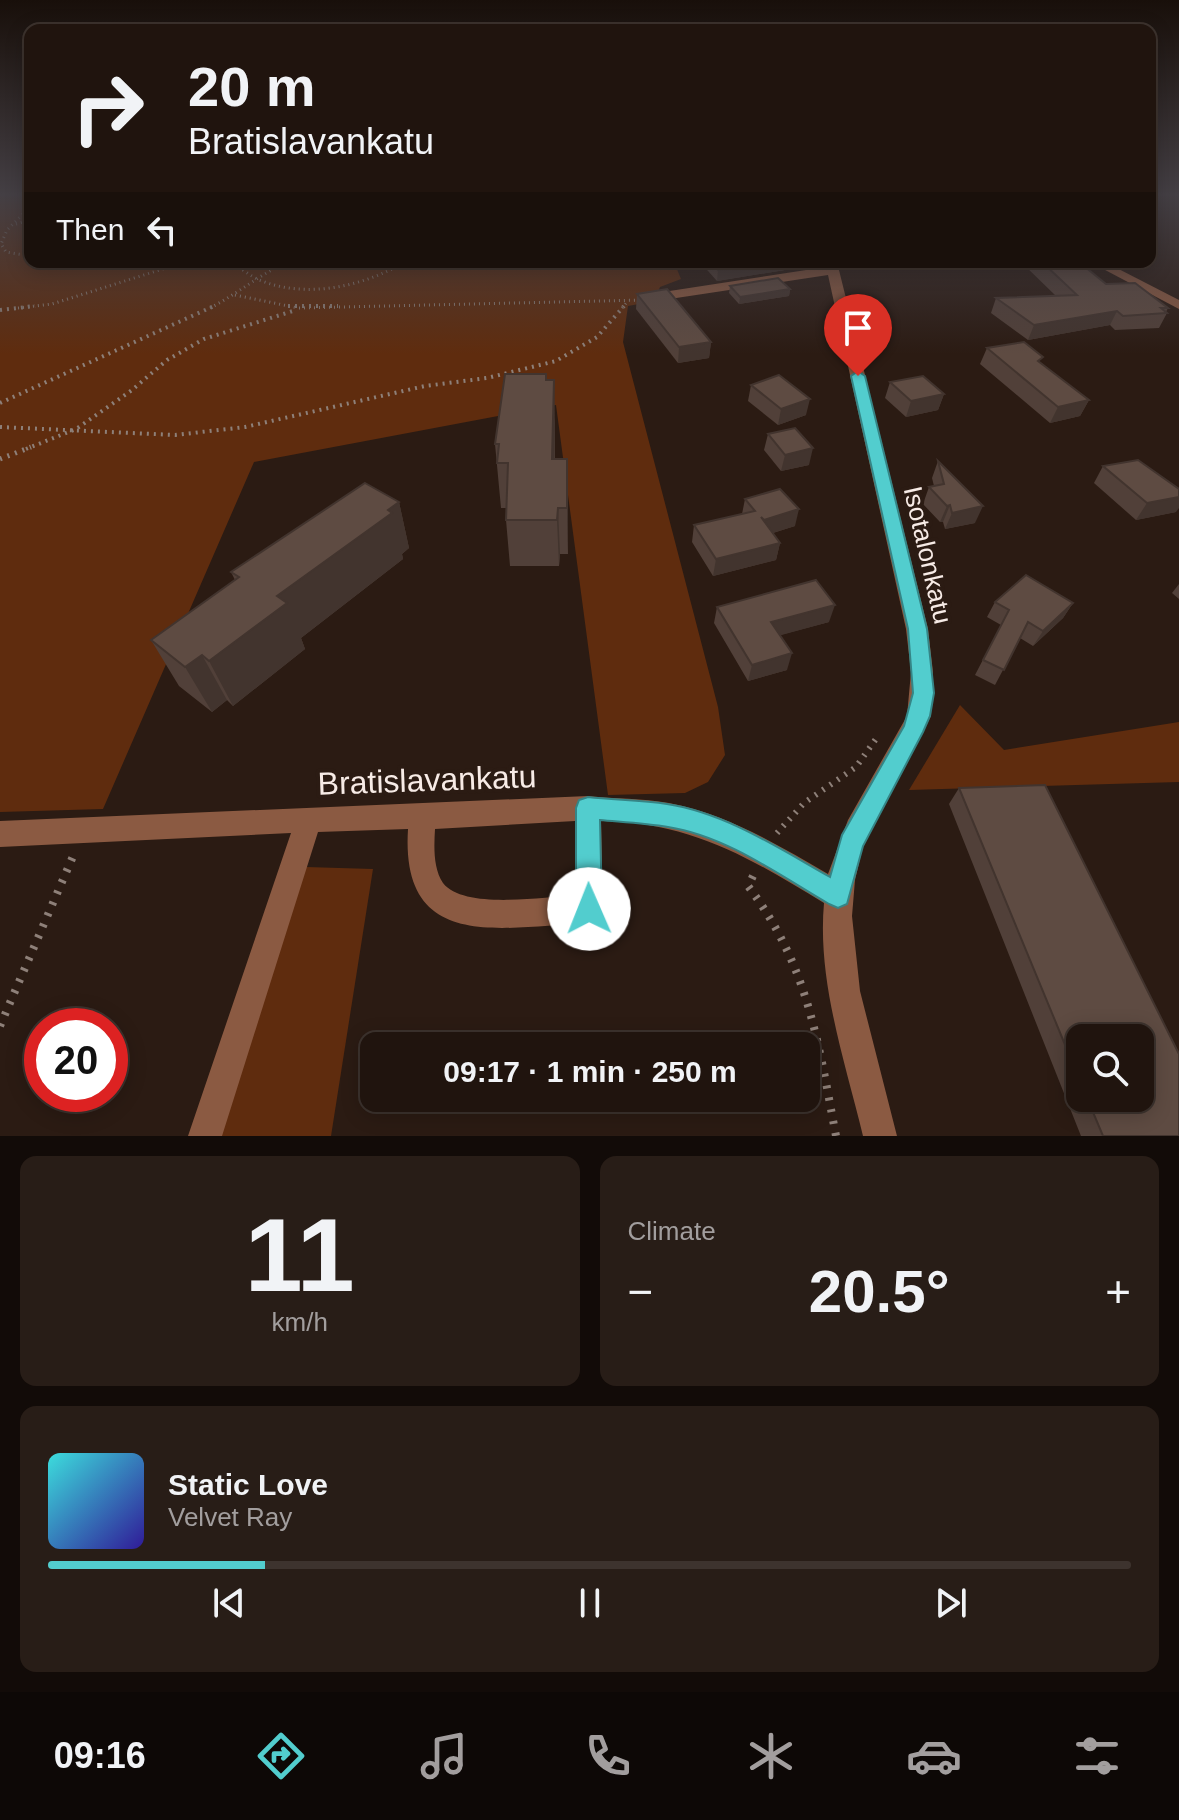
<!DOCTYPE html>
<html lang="en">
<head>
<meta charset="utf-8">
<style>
	:root { --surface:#20140e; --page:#281d17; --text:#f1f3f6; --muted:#a29e9e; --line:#3d332e; --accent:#52cdce }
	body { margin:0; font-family:Arial,sans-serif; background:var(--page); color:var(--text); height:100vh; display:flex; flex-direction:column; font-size:30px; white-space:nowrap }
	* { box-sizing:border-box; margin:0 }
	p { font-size:26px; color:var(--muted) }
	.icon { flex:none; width:44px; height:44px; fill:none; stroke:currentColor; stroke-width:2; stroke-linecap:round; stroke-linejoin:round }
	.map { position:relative; height:1136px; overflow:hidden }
	.panel { display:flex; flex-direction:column; gap:20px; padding:20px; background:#120b08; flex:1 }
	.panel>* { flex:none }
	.hud { position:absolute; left:24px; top:24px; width:1132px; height:244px; border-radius:16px; box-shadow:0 4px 20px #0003,0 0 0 2px var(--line); background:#20140e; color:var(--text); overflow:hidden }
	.buttons { position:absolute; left:1066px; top:1024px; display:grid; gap:16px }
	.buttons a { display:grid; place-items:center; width:88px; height:88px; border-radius:16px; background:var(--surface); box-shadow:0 4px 20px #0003,0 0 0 2px var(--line); font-size:40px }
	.speed { position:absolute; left:24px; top:1008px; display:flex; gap:16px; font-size:40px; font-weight:700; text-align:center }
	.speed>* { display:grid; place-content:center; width:104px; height:104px; border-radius:50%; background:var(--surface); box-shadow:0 4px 20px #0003,0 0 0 2px var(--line); line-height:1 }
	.speed .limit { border:12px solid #d22; background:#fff; color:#111 }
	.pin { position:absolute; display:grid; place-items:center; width:68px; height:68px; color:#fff; margin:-82px -34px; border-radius:50% 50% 50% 0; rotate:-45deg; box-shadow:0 0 8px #0007 }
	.pin .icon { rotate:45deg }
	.me { position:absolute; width:88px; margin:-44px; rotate:359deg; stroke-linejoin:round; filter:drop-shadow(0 0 6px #0008) }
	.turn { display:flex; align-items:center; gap:28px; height:168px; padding:0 32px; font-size:36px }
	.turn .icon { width:104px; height:104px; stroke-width:2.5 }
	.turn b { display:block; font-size:56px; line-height:68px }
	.then { display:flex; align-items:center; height:76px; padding:0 32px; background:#0003; gap:16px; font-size:30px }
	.big { font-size:60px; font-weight:600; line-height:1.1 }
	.panel .tile { flex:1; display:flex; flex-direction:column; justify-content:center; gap:12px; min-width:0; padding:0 28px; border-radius:16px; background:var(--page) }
	.panel .dial { align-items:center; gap:0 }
	.dial b { font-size:104px; line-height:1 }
	.song { display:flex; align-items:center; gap:24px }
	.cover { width:96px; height:96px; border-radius:12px; background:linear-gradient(135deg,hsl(180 70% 55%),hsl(250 70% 35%)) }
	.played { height:8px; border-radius:4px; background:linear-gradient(90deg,var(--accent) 20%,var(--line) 20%) }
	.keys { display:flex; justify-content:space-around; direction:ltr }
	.heat { display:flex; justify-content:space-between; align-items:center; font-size:44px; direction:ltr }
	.panel .tiles { flex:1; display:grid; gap:20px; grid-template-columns:1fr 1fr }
	.tile:last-child { grid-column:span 2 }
	.trip { position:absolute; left:360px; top:1032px; width:460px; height:80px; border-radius:16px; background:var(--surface); box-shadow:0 4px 20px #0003,0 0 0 2px var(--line); font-weight:600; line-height:80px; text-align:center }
	.tab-bar { display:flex; height:128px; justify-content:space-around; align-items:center; background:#0d0806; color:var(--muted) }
	.tab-bar .icon { width:56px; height:56px }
	.tab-bar .on { color:var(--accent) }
	.tab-bar b { font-size:36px; color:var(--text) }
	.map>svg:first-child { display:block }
	.green { fill:#5f2c0e }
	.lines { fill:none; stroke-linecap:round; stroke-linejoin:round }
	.path-far4 { stroke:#8e8079; stroke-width:3; stroke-dasharray:1 4; stroke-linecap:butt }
	.path-far3 { stroke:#8e8079; stroke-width:4; stroke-dasharray:2 5; stroke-linecap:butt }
	.path-far2 { stroke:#8e8079; stroke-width:5; stroke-dasharray:2 6; stroke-linecap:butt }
	.path-far1 { stroke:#8e8079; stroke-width:6; stroke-dasharray:2 7; stroke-linecap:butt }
	.path { stroke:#8e8079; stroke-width:8; stroke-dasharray:3 9; stroke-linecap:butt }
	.minor { fill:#8b5a42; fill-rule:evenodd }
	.wall { fill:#514039; fill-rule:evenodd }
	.shaded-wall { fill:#42342e }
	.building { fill:#5e4b42; stroke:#42342e; stroke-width:2 }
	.route { fill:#52cdce; stroke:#358586; stroke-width:2 }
	.labels { text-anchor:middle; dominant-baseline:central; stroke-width:8; stroke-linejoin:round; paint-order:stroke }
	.street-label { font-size:26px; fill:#f7ebe6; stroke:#2b1b13 }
	.near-street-label { font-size:32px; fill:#f7ebe6; stroke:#2b1b13 }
</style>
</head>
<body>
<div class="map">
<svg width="1179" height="1136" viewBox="0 0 1179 1136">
	<rect width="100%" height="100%" fill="#2b1b13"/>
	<g class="green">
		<polygon points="0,195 30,195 30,262 674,262 681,279 660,287 657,294 661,300 628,306 623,342 718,707 725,755 708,782 685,793 608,795 556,405 254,462 103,809 0,812"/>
		<polygon points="960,705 1004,750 1179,722 1179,782 909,790"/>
		<polygon points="306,867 373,869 331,1136 219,1136"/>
	</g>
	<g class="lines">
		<g class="path-far4">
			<polyline points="30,207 7,230 1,244 6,252 30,256"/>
			<polyline points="16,224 30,220"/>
			<path d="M230 262C241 267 250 277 262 281 308 299 364 286 405 262"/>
			<polyline points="235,295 298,308"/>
			<polyline points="18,308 52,304 185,262"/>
			<path d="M210 308C237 294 259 275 287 262"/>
			<polyline points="299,308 643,300"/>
			<polyline points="622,308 627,302"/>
		</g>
		<g class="path-far3">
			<polyline points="288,306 338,306"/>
			<polyline points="0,310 35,306"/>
			<polyline points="0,403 214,306"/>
			<polyline points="0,427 175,435 245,427 425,386 487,378 556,361 597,337 624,306"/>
			<polyline points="26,449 76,429 132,390 167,360 204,339 296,310"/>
		</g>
		<polyline class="path-far2" points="0,459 31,447"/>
		<polyline class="path-far1" points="777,833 804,803 856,767 878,736"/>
		<g class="path">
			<path d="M753 876 748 886C808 965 818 1041 836 1136"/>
			<polyline points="0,1026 74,854"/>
		</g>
		<g class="minor">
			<path d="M825 262H837L928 629 933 672 931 716 863 846 855 880 852 916 860 991 897 1136H863C845 1061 817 981 824 903 750 858 691 822 601 821L603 909 599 919 589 923C505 926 400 955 408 829L318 832 222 1136H188L291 833 0 847V821L588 796C615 799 642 798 669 803 727 814 778 845 828 874L848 820 907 716 911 672 906 629 828 275 663 300 656 296 663 292 826 267ZM575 821V895C543 897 464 910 443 883 433 868 434 846 435 829Z"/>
			<polygon points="1090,262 1105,262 1179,300 1179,309"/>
		</g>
	</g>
	<g class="wall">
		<polygon points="700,262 798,262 797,268 717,281"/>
		<polygon points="1021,262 1079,262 1106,284 1168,308 1166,312 1167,313 1159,328 1115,330 1110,325 1028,340 991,313 996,298 1056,296"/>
		<polygon points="730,286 790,289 789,296 739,304 729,293"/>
		<polygon points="637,294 711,342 709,358 678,363 636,309"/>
		<polygon points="987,348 1040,362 1089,400 1080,416 1050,423 980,364"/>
		<polygon points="546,380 555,424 555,459 567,459 568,554 560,554 559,566 510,566 506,520 506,508 501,508 495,444"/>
		<polygon points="890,382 944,394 938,410 906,417 885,398"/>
		<polygon points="751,385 806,415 778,425 748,401"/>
		<polygon points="768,434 809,465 781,471 764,450"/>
		<polygon points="938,461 975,523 945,529 943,522 940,522 923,504 929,487 934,486 932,478"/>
		<polygon points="1103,466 1176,512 1136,520 1094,483"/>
		<polygon points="745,499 795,526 773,533 780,543 776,560 713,576 692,542 694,525 742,514"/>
		<polygon points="399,502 409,548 402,554 403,559 301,638 305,649 233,706 227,700 212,712 179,686 151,640 235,580 231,572"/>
		<polygon points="1179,584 1179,599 1172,593"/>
		<polygon points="995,602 1073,603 1063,618 1033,646 1020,638 995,685 975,675 1001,625 987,617"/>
		<polygon points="717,607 829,622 780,635 787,670 748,681 714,623"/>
		<path d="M959 788 1179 1136H1081L949 804ZM1080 1038 1140 1098H1080Z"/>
	</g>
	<g class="shaded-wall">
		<polygon points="775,262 798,262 797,268 717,281 718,270"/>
		<polygon points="871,262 888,262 871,265"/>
		<polygon points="790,289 789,296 739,304 740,297"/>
		<polygon points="1117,311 1110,325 1028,340 1034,325"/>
		<polygon points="711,342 709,358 678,363 679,347"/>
		<polygon points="554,380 555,424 554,505 552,459"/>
		<polygon points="944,394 938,410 906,417 911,401"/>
		<polygon points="810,399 806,415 778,425 781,409"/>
		<polygon points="1089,400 1080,416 1050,423 1058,407"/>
		<polygon points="813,448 809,465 781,471 785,455"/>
		<polygon points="567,459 568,505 568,554 567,508"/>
		<polygon points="1179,497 1179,508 1176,512 1136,520 1147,503"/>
		<polygon points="399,502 409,548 402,554 403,559 301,638 305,649 233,706 209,661 277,596"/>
		<polygon points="950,505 943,522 940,522 947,506"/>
		<polygon points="983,506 975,523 945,529 952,513"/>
		<polygon points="558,508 560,554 559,566 557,520"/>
		<polygon points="799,509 795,526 760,537 764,520"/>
		<polygon points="780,543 776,560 713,576 716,559"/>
		<polygon points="1073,603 1063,618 1033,646 1043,631"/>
		<polygon points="835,605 829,622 767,639 771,622"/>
		<polygon points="792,653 787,670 748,681 752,665"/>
		<polygon points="202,655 227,700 212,712 185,667"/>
	</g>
	<g class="building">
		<polygon points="710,262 775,262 718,270"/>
		<polygon points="1042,262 1079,262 1106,284 1135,283 1168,308 1161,308 1167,313 1123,316 1117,311 1034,325 996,298 1077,295"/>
		<polygon points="778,278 790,289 740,297 730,286"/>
		<polygon points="667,289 711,342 679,347 637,294"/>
		<polygon points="1024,342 1043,357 1038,361 1089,400 1058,407 987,348"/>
		<polygon points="505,374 546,374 546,380 554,380 552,459 567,459 567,508 558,508 557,520 506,520 508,463 497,463 499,444 495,444"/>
		<polygon points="779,375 810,399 781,409 751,385"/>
		<polygon points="923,376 944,394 911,401 890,382"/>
		<polygon points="795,428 813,448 785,455 768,434"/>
		<polygon points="1138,460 1179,489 1179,497 1147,503 1103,466"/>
		<polygon points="938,461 983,506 952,513 950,505 947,506 929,487 944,484"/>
		<polygon points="365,483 399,502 388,510 392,513 277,596 287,603 209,661 202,655 185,667 151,640 239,577 231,572"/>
		<polygon points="780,489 799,509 764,520 761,517 780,543 716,559 694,525 755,511 745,499"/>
		<polygon points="1026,575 1073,603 1043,631 1028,622 1004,670 983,660 1009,610 995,602"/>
		<polygon points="816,580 835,605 771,622 792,653 752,665 717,607"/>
		<polygon points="1045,785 1179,1054 1179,1136 1103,1136 1087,1098 1140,1098 1140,1038 1080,1038 1080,1081 959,788"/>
	</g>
	<linearGradient id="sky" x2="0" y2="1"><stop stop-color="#180f0a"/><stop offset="0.55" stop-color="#443f44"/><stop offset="1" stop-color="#443f44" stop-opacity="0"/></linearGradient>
	<rect width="1179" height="354" fill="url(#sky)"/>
	<path class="route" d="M858 371 865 376 927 629 934 693 930 716 923 732 863 846 847 904 838 908 829 904C779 875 726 836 668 827 645 823 622 822 600 820L602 909 599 918 589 922 580 918 576 909V808L579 800 588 797C614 800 641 800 667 804 726 813 780 849 830 877L842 835 904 726 913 693 908 629 851 376Z"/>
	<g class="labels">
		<g class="street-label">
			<text transform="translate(928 555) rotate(77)">Isotalonkatu</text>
		</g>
		<g class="near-street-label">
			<text transform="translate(427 780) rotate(-2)">Bratislavankatu</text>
		</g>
	</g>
</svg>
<div class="buttons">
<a><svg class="icon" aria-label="search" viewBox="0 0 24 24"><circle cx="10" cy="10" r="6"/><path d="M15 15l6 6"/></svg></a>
</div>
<div class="speed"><div class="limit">20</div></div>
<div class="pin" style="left:858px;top:376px;background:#d93025"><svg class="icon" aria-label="arrive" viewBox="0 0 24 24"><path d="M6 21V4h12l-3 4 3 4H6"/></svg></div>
<svg class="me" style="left:589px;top:909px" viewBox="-20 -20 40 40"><circle r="19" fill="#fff"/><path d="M0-13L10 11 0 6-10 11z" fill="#52cdce"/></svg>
<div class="trip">09:17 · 1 min · 250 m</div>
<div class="hud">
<div class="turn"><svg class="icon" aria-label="right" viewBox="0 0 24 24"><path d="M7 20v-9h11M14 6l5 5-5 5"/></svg><div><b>20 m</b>Bratislavankatu</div></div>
<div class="then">Then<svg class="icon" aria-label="left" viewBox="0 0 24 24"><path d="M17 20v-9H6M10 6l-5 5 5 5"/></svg></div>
</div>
</div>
<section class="panel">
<div class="tiles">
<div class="tile dial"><b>11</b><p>km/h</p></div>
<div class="tile"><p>Climate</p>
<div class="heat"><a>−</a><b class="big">20.5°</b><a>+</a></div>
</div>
<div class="tile">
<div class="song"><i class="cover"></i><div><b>Static Love</b><p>Velvet Ray</p></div></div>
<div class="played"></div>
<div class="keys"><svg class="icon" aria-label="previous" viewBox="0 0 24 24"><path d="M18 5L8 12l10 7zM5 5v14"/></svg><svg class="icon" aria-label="pause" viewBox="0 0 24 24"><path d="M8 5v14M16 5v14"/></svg><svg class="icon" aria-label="next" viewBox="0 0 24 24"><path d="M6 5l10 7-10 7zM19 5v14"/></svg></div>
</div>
</div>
</section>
<nav class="tab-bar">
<b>09:16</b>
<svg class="icon on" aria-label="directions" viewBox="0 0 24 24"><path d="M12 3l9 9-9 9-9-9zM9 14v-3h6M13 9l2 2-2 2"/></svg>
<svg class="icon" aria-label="music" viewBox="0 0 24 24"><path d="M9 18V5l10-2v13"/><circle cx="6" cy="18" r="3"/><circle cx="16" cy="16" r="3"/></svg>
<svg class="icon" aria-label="phone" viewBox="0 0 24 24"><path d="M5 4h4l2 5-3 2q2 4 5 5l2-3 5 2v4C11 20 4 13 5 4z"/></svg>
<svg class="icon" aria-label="climate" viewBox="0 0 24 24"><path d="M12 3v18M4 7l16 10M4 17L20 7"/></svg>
<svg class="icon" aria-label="car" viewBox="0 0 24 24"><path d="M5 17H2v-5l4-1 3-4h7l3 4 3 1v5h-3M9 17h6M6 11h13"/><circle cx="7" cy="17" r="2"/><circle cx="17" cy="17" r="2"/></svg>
<svg class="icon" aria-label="filters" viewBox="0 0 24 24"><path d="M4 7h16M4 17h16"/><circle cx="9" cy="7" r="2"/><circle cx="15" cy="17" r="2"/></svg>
</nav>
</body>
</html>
